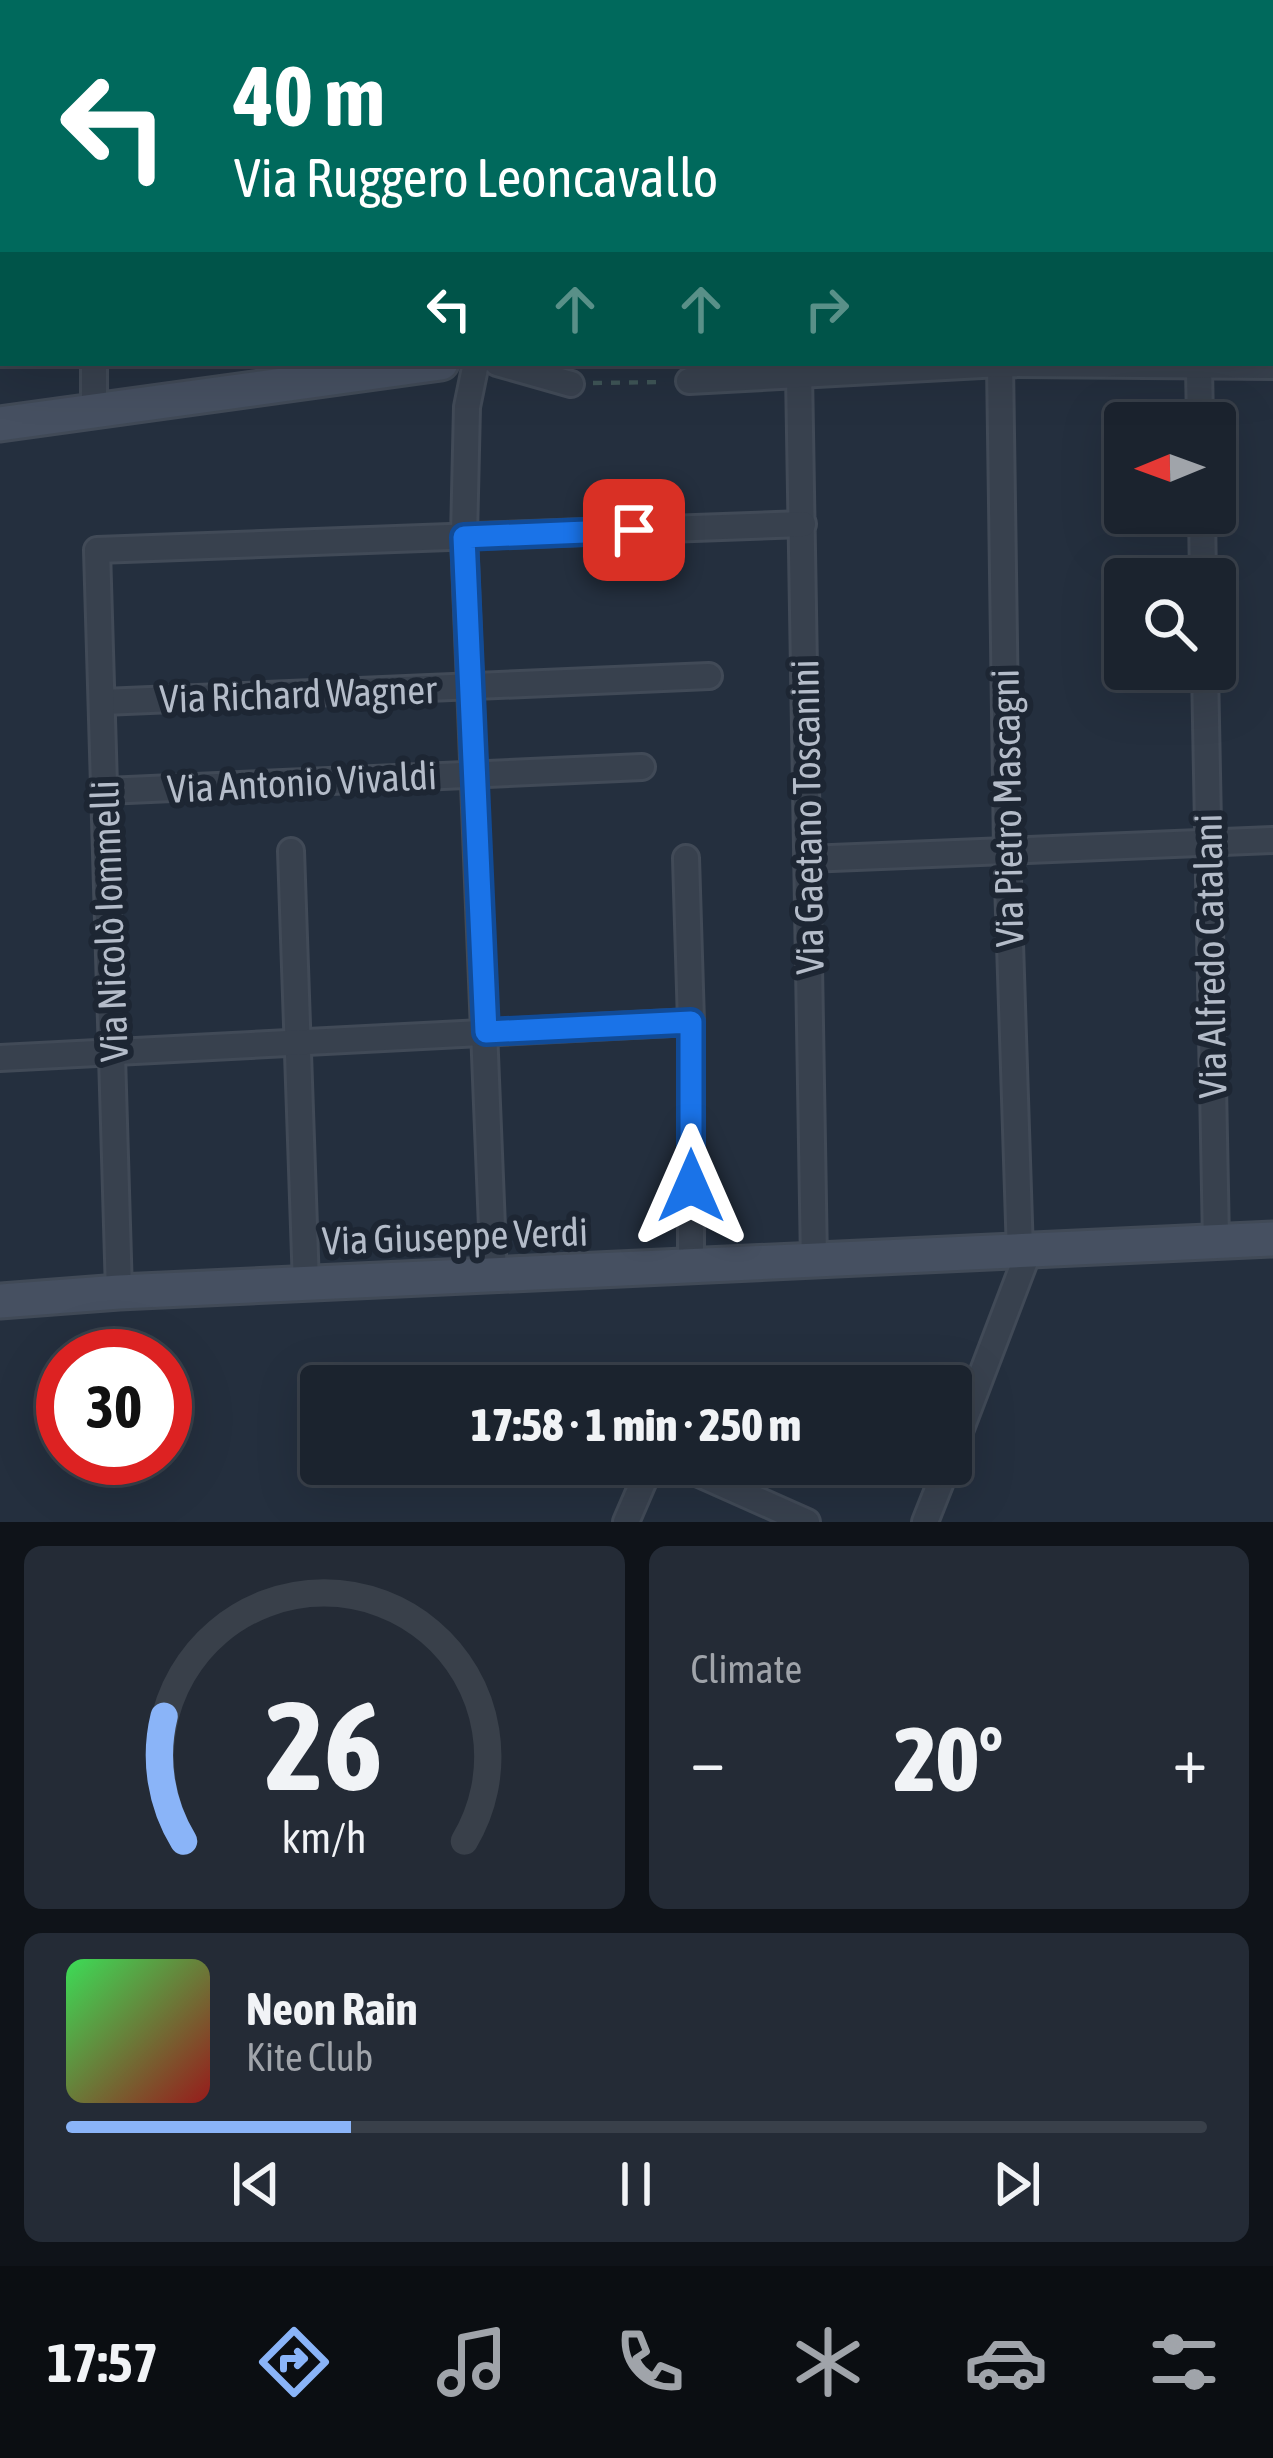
<!DOCTYPE html>
<html lang="en">
<head>
<meta charset="utf-8">
<style>
	:root { --surface:#1b232e; --page:#242b36; --text:#f1f3f6; --muted:#a0a4aa; --line:#39404a; --accent:#8ab4f8 }
	body { margin:0; font-family:"Asap Condensed",sans-serif; background:var(--page); color:var(--text); height:100vh; display:flex; flex-direction:column; font-size:45px; white-space:nowrap }
	* { box-sizing:border-box; margin:0 }
	p { font-size:39px; color:var(--muted) }
	.icon { flex:none; width:66px; height:66px; fill:none; stroke:currentColor; stroke-width:2; stroke-linecap:round; stroke-linejoin:round }
	.map { position:relative; height:1522px; overflow:hidden }
	.drawer { display:flex; flex-direction:column; gap:24px; padding:24px; background:#0f1319; flex:1 }
	.drawer>* { flex:none }
	.top-card { position:absolute; left:0px; top:0px; width:1275px; height:366px; box-shadow:0 12px 48px #0002,0 0 0 3px var(--line); background:#00695c; color:#fff; overflow:hidden }
	.needle { width:78px; rotate:269deg }
	.fabs { position:absolute; left:1104px; top:402px; display:grid; gap:24px }
	.fabs a { display:grid; place-items:center; width:132px; height:132px; border-radius:12px; background:var(--surface); box-shadow:0 12px 48px #0002,0 0 0 3px var(--line); font-size:60px }
	.speed { position:absolute; left:36px; top:1329px; display:flex; gap:24px; font-size:60px; font-weight:700; text-align:center }
	.speed>* { display:grid; place-content:center; width:156px; height:156px; border-radius:50%; background:var(--surface); box-shadow:0 12px 48px #0002,0 0 0 3px var(--line); line-height:1 }
	.speed .limit { border:18px solid #d22; background:#fff; color:#111 }
	.pin { position:absolute; display:grid; place-items:center; width:102px; height:102px; color:#fff; margin:-51px; border-radius:24px; box-shadow:0 6px 18px #0006 }
	.me { position:absolute; width:132px; margin:-66px; rotate:0deg; stroke-linejoin:round; filter:drop-shadow(0 0 9px #0008) }
	.turn { display:flex; align-items:center; gap:42px; height:252px; padding:0 36px; font-size:54px }
	.turn .icon { width:156px; height:156px; stroke-width:2.5 }
	.turn b { display:block; font-size:84px; line-height:102px }
	.lanes { display:flex; align-items:center; height:114px; padding:0 36px; background:#0003; justify-content:center; gap:60px; direction:ltr }
	.lanes .off { opacity:.35 }
	.big { font-size:90px; font-weight:800; line-height:1.1 }
	.drawer .widget { flex:1; display:flex; flex-direction:column; justify-content:center; gap:18px; min-width:0; padding:0 42px; border-radius:18px; background:var(--page) }
	.drawer .dial { align-items:center; gap:0 }
	.dial svg { height:312px; overflow:visible; fill:none; stroke:var(--line); stroke-width:7; stroke-linecap:round; text-anchor:middle }
	.dial text { fill:var(--text); stroke:none }
	.song { display:flex; align-items:center; gap:36px }
	.cover { width:144px; height:144px; border-radius:18px; background:linear-gradient(135deg,hsl(130 70% 55%),hsl(0 70% 35%)) }
	.played { height:12px; border-radius:6px; background:linear-gradient(90deg,var(--accent) 25%,var(--line) 25%) }
	.keys { display:flex; justify-content:space-around; direction:ltr }
	.heat { display:flex; justify-content:space-between; align-items:center; font-size:66px; direction:ltr }
	.drawer .tiles { flex:1; display:grid; gap:24px; grid-template-columns:1fr 1fr }
	.widget:last-child { grid-column:span 2 }
	.trip { position:absolute; left:300px; top:1365px; width:672px; height:120px; border-radius:12px; background:var(--surface); box-shadow:0 12px 48px #0002,0 0 0 3px var(--line); font-weight:800; line-height:120px; text-align:center }
	.tab-bar { display:flex; height:192px; justify-content:space-around; align-items:center; background:#0b0e12; color:var(--muted) }
	.tab-bar .icon { width:84px; height:84px }
	.tab-bar .selected { color:var(--accent) }
	.tab-bar b { font-size:54px; color:var(--text) }
	.map>svg:first-child { display:block }
	.lines { fill:none; stroke-linecap:round; stroke-linejoin:round }
	.street-casing { stroke:#414a57; stroke-width:30 }
	.secondary-casing { stroke:#414a57; stroke-width:39 }
	.path { stroke:#3f5557; stroke-width:4.5; stroke-dasharray:9 9; stroke-linecap:butt }
	.street { stroke:#38414e; stroke-width:24 }
	.secondary { stroke:#465061; stroke-width:33 }
	.route-casing { stroke:#114b97; stroke-width:30 }
	.route { stroke:#1a73e8; stroke-width:21 }
	.labels { text-anchor:middle; dominant-baseline:central; stroke-width:12; stroke-linejoin:round; paint-order:stroke }
	.street-label { font-size:39px; fill:#b4bcc9; stroke:#1d2633 }
</style>
</head>
<body>
<div class="map">
<svg width="1273" height="1522" viewBox="0 0 1273 1522">
	<rect width="100%" height="100%" fill="#242f3e"/>
	<g class="lines">
		<defs>
			<g id="street">
				<polyline points="97,3 97,0"/>
				<polyline points="303,3 303,0"/>
				<polyline points="1272,133 1273,134"/>
				<polyline points="0,206 3,206"/>
				<polyline points="94,363 94,413"/>
				<polyline points="476,363 467,407 464,537 494,1277"/>
				<polyline points="497,363 571,384"/>
				<polyline points="1000,364 1007,851 1020,1253"/>
				<polyline points="1199,367 1200,423"/>
				<polyline points="799,373 814,1262"/>
				<polyline points="689,381 1000,364 1273,366"/>
				<polyline points="1202,513 1203,579"/>
				<polyline points="1205,669 1216,1242"/>
				<polyline points="103,702 709,676"/>
				<polyline points="106,791 642,767"/>
				<polyline points="291,851 306,1285"/>
				<polyline points="686,858 691,1022 691,1268"/>
				<polyline points="807,859 1273,840"/>
				<polyline points="0,1058 691,1022"/>
				<polyline points="119,1292 97,550 803,524"/>
				<polyline points="951,1455 1028,1253"/>
				<polyline points="677,1464 807,1522"/>
				<polyline points="626,1522 651,1464"/>
				<polyline points="925,1522 948,1464"/>
			</g>
			<g id="secondary">
				<polyline points="673,3 674,0"/>
				<polyline points="0,424 441,363"/>
				<polyline points="0,1301 119,1292 1273,1239"/>
			</g>
		</defs>
		<use href="#street" class="street-casing"/>
		<use href="#secondary" class="secondary-casing"/>
		<polyline class="path" points="593,383 665,382"/>
		<use href="#street" class="street"/>
		<use href="#secondary" class="secondary"/>
	</g>
	<g class="lines">
		<defs>
			<polyline id="route" points="634,530 464,537 486,1032 691,1022 691,1186"/>
		</defs>
		<use href="#route" class="route-casing"/>
		<use href="#route" class="route"/>
	</g>
	<g class="labels">
		<g class="street-label">
			<text transform="translate(298 694) rotate(-2)">Via Richard Wagner</text>
			<text transform="translate(302 782) rotate(-3)">Via Antonio Vivaldi</text>
			<text transform="translate(1007 808) rotate(-91)">Via Pietro Mascagni</text>
			<text transform="translate(807 817) rotate(-91)">Via Gaetano Toscanini</text>
			<text transform="translate(109 921) rotate(-92)">Via Nicolò Iommelli</text>
			<text transform="translate(1210 956) rotate(-91)">Via Alfredo Catalani</text>
			<text transform="translate(455 1236) rotate(-2)">Via Giuseppe Verdi</text>
		</g>
	</g>
</svg>
<div class="fabs">
<a><svg class="needle" viewBox="-14 -14 28 28"><path d="M0-13l5 13h-10z" fill="#e53935"/><path d="M0 13l5-13h-10z" fill="#a0a4aa"/></svg></a>
<a><svg class="icon" aria-label="search" viewBox="0 0 24 24"><circle cx="10" cy="10" r="6"/><path d="M15 15l6 6"/></svg></a>
</div>
<div class="speed"><div class="limit">30</div></div>
<div class="pin" style="left:634px;top:530px;background:#d93025"><svg class="icon" aria-label="arrive" viewBox="0 0 24 24"><path d="M6 21V4h12l-3 4 3 4H6"/></svg></div>
<svg class="me" style="left:691px;top:1186px" viewBox="-20 -20 40 40"><path d="M0-17L14 15 0 8-14 15z" fill="#1a73e8" stroke="#fff" stroke-width="4"/></svg>
<div class="trip">17:58 · 1 min · 250 m</div>
<div class="top-card">
<div class="turn"><svg class="icon" aria-label="left" viewBox="0 0 24 24"><path d="M17 20v-9H6M10 6l-5 5 5 5"/></svg><div><b>40 m</b>Via Ruggero Leoncavallo</div></div>
<div class="lanes"><svg class="icon" aria-label="left" viewBox="0 0 24 24"><path d="M17 20v-9H6M10 6l-5 5 5 5"/></svg><svg class="icon off" aria-label="ahead" viewBox="0 0 24 24"><path d="M12 20V5M6 11l6-6 6 6"/></svg><svg class="icon off" aria-label="ahead" viewBox="0 0 24 24"><path d="M12 20V5M6 11l6-6 6 6"/></svg><svg class="icon off" aria-label="right" viewBox="0 0 24 24"><path d="M7 20v-9h11M14 6l5 5-5 5"/></svg></div>
</div>
</div>
<section class="drawer">
<div class="tiles">
<div class="widget dial"><svg viewBox="0 0 100 80">
<path d="M14 69A42 42 0 1 1 86 69"/>
<path d="M14 69A42 42 0 0 1 9 37" stroke="#8ab4f8"/>
<text x="50" y="56" font-size="32" font-weight="700">26</text>
<text x="50" y="72" font-size="11">km/h</text>
</svg></div>
<div class="widget"><p>Climate</p>
<div class="heat"><a>−</a><b class="big">20°</b><a>+</a></div>
</div>
<div class="widget">
<div class="song"><i class="cover"></i><div><b>Neon Rain</b><p>Kite Club</p></div></div>
<div class="played"></div>
<div class="keys"><svg class="icon" aria-label="previous" viewBox="0 0 24 24"><path d="M18 5L8 12l10 7zM5 5v14"/></svg><svg class="icon" aria-label="pause" viewBox="0 0 24 24"><path d="M8 5v14M16 5v14"/></svg><svg class="icon" aria-label="next" viewBox="0 0 24 24"><path d="M6 5l10 7-10 7zM19 5v14"/></svg></div>
</div>
</div>
</section>
<nav class="tab-bar">
<b>17:57</b>
<svg class="icon selected" aria-label="directions" viewBox="0 0 24 24"><path d="M12 3l9 9-9 9-9-9zM9 14v-3h6M13 9l2 2-2 2"/></svg>
<svg class="icon" aria-label="music" viewBox="0 0 24 24"><path d="M9 18V5l10-2v13"/><circle cx="6" cy="18" r="3"/><circle cx="16" cy="16" r="3"/></svg>
<svg class="icon" aria-label="phone" viewBox="0 0 24 24"><path d="M5 4h4l2 5-3 2q2 4 5 5l2-3 5 2v4C11 20 4 13 5 4z"/></svg>
<svg class="icon" aria-label="climate" viewBox="0 0 24 24"><path d="M12 3v18M4 7l16 10M4 17L20 7"/></svg>
<svg class="icon" aria-label="car" viewBox="0 0 24 24"><path d="M5 17H2v-5l4-1 3-4h7l3 4 3 1v5h-3M9 17h6M6 11h13"/><circle cx="7" cy="17" r="2"/><circle cx="17" cy="17" r="2"/></svg>
<svg class="icon" aria-label="filters" viewBox="0 0 24 24"><path d="M4 7h16M4 17h16"/><circle cx="9" cy="7" r="2"/><circle cx="15" cy="17" r="2"/></svg>
</nav>
</body>
</html>
